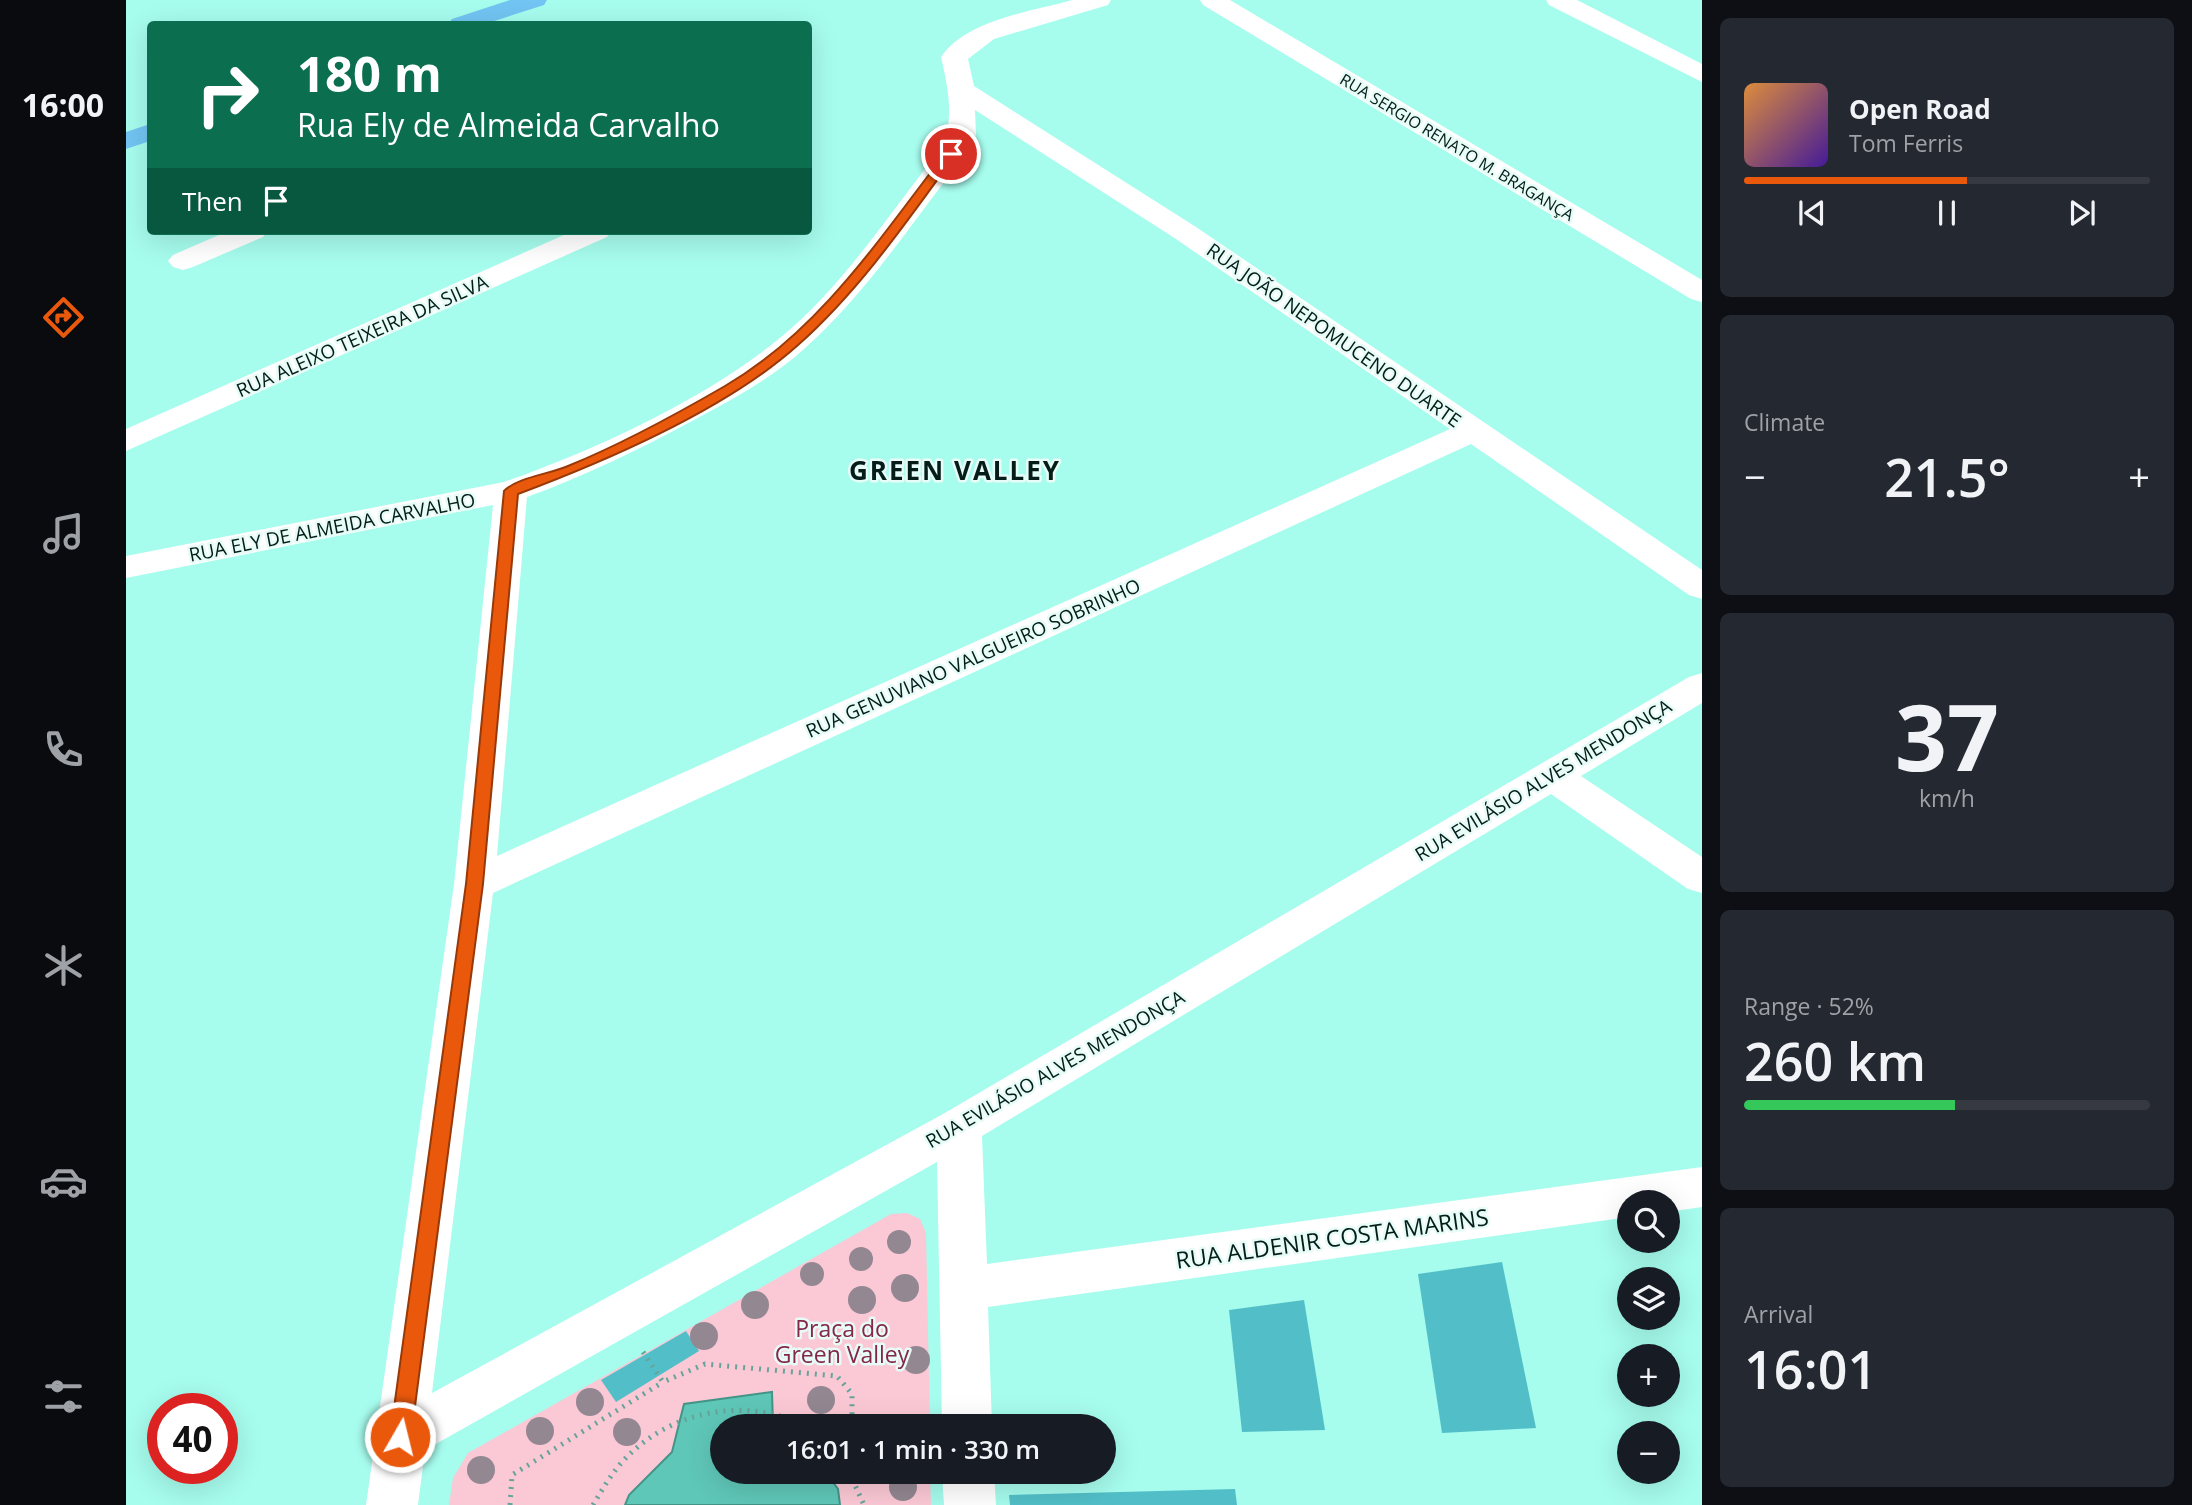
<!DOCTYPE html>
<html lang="en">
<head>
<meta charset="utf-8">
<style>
	:root { --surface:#171b24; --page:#242831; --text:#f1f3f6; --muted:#9ea1a6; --line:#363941; --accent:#ea580c }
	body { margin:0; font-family:"Open Sans",sans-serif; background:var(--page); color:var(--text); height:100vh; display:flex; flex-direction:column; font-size:26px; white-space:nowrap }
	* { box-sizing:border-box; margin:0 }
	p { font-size:23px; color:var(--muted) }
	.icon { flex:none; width:38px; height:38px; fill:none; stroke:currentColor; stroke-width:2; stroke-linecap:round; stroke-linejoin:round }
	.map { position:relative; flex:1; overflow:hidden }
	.side { display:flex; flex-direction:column; gap:18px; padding:18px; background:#0d0f14; width:490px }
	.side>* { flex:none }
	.guide { position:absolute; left:21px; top:21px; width:665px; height:214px; border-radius:7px; box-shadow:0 7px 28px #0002; background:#0b6e4f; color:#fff; overflow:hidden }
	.tools { position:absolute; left:1491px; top:1190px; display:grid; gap:14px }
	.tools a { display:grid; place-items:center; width:63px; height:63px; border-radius:50%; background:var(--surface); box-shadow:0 7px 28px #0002; font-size:35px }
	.speed { position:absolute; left:21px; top:1393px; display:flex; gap:14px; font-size:35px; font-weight:700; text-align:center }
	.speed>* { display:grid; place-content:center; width:91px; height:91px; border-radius:50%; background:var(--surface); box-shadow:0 7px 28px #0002; line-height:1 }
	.speed .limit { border:10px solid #d22; background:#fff; color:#111 }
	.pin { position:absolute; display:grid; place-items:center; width:60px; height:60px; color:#fff; margin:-30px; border:4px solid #fff; border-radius:50%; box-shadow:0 2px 7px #0007 }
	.me { position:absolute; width:77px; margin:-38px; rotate:8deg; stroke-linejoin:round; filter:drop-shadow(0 0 5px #0008) }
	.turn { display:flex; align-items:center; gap:24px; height:147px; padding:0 35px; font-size:32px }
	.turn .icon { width:91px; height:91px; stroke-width:2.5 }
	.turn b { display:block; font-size:49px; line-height:60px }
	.then { display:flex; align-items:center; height:66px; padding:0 35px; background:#0003; gap:14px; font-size:26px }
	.big { font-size:52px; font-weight:600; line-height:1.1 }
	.side .widget { flex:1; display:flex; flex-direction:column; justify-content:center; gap:10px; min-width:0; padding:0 24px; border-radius:10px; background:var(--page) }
	.side .dial { align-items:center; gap:0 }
	.dial b { font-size:91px; line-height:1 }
	.song { display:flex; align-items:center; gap:21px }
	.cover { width:84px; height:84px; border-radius:10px; background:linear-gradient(135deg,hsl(30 70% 55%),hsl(260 70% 35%)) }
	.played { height:7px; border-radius:4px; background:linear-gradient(90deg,var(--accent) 55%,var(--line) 55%) }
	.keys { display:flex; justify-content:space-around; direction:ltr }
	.heat { display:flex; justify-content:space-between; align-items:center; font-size:38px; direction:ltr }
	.charge { height:10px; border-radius:5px; background:linear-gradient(90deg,#34c759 52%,var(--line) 0) }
	.trip { position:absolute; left:584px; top:1414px; width:406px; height:70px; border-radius:35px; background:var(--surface); box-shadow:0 7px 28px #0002; font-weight:600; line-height:70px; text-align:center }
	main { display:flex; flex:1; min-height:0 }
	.menu { display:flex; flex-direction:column; width:126px; justify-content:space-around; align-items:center; background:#090b0e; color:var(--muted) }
	.menu .icon { width:49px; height:49px }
	.menu .current { color:var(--accent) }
	.menu b { font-size:32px; color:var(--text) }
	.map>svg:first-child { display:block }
	.green { fill:#fbc9d5 }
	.water { fill:#5fc7b8; stroke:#449488; stroke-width:2 }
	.building { fill:#52bfc8 }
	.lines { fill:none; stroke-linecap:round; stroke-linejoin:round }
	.path { stroke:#66a49a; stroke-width:5; stroke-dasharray:2 6; stroke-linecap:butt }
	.minor { fill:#fff; fill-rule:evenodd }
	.major { fill:#72c4f2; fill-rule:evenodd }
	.tree { fill:#938792 }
	.route { fill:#ea580c; stroke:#983908; stroke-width:2 }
	.labels { text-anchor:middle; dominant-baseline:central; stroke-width:5; stroke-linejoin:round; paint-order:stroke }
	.far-street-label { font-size:16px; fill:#041d19; stroke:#e7fbf7 }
	.street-label { font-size:19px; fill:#041d19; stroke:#e7fbf7 }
	.near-street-label { font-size:23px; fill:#041d19; stroke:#e7fbf7 }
	.near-park-label { font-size:23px; fill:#842748; stroke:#e7fbf7 }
	.district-label { font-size:26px; font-weight:bold; letter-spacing:2px; fill:#041d19; stroke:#e7fbf7 }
</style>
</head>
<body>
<main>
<nav class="menu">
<b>16:00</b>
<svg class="icon current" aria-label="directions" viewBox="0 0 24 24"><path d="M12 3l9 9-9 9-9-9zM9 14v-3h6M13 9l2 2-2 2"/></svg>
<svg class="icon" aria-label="music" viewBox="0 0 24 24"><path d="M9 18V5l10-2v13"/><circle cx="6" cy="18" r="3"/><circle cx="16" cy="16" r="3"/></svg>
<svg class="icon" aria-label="phone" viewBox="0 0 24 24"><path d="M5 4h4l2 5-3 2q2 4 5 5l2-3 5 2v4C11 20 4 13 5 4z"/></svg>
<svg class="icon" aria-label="climate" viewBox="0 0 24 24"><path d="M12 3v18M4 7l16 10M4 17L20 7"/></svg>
<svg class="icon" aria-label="car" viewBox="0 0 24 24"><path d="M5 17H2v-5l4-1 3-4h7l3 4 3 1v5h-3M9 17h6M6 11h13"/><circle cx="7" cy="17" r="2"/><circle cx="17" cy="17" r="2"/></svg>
<svg class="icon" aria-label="filters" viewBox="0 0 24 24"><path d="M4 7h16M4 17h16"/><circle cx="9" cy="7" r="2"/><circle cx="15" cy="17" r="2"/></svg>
</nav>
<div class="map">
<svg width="1576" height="1505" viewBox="0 0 1576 1505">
	<rect width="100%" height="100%" fill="#a6fced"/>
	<polygon class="green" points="781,1213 794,1219 800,1233 804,1426 597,1426 597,1472 804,1472 805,1505 323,1505 327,1478 342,1453 765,1214"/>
	<polygon class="water" points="646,1392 647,1426 597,1426 597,1472 699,1472 712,1489 714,1505 499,1505 503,1495 546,1452 558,1404"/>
	<g class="building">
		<polygon points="1376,1262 1410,1428 1316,1433 1292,1274"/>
		<polygon points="1178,1300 1199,1430 1116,1432 1103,1310"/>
		<polygon points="560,1331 573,1351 490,1402 475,1380"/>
		<polygon points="1109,1489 1111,1505 884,1505 883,1495"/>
	</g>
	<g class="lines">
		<g class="path">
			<polyline points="517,1352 537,1382 579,1364 711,1376 726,1394 726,1426"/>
			<polyline points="723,1472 738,1505"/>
			<polyline points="384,1505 386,1475 537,1382"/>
			<path d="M467 1505C476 1490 485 1474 497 1461 544 1410 619 1396 680 1426"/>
		</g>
		<g class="minor">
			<path d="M946 0H985L982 5 868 39 842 59 848 86 1070 227 1576 570V599L1563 595 1345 444 367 893 306 1393 817 1114 1563 677 1576 673V703L1455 776 1576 857V893L1562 889 1425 794 856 1136 861 1264 1576 1167V1207L1542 1212V1202H1503V1217L862 1307 866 1426H816L811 1162 299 1450 292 1505H240L328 884 367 505 0 578V556L378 482C469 450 580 399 655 337 717 286 763 214 813 151 830 122 822 88 815 57 841 19 905 12 946 0ZM849 110 1050 239 1324 429 371 856 401 497C459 476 512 450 566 421 605 400 645 379 678 349 739 295 785 224 835 160L850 135Z"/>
			<polygon points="1074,0 1104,0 1576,280 1576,302 1565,299 1077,5"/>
			<polygon points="1420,0 1451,0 1576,64 1576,82 1423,5"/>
			<polygon points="102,231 142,231 137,237 67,267 57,270 47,267 42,261 47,255"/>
			<polygon points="447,231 486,231 481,237 0,451 0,429"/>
			<polygon points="816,1472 868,1472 870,1505 818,1505"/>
		</g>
		<g class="major">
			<polygon points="384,0 421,0 418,5 359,24 322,24 326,19"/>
			<polygon points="24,124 24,141 0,149 0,132"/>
		</g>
	</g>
	<g class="tree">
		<circle cx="773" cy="1242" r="12"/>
		<circle cx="735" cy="1259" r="12"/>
		<circle cx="686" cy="1274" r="12"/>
		<circle cx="779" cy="1288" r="14"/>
		<circle cx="736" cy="1300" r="14"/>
		<circle cx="629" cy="1305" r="14"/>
		<circle cx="578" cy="1336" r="14"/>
		<circle cx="790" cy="1360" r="14"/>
		<circle cx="695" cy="1400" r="14"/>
		<circle cx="464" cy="1402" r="14"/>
		<circle cx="414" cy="1431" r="14"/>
		<circle cx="501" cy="1432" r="14"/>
		<circle cx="355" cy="1470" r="14"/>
		<circle cx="777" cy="1487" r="14"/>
	</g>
	<path class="route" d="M821 151 830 154C782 220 733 291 672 345 602 408 480 461 392 494L357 884 285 1437 282 1444 274 1447 267 1444 264 1437 340 884 378 491C392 477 424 474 442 466 496 444 549 415 599 386 694 331 755 236 821 151Z"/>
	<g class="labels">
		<g class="far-street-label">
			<text transform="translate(1331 147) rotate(31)">RUA SERGIO RENATO M. BRAGANÇA</text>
		</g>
		<g class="street-label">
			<text transform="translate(1208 335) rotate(35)">RUA JOÃO NEPOMUCENO DUARTE</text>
			<text transform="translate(236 336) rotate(-24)">RUA ALEIXO TEIXEIRA DA SILVA</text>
			<text transform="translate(206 527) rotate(-11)">RUA ELY DE ALMEIDA CARVALHO</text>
			<text transform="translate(847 658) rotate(-24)">RUA GENUVIANO VALGUEIRO SOBRINHO</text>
			<text transform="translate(1417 780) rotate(-31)">RUA EVILÁSIO ALVES MENDONÇA</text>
			<text transform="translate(929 1069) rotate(-30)">RUA EVILÁSIO ALVES MENDONÇA</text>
		</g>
		<g class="near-street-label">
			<text transform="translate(1206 1238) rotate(-8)">RUA ALDENIR COSTA MARINS</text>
		</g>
		<g class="near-park-label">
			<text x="716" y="1328">Praça do<tspan x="716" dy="26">Green Valley</tspan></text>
		</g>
		<g class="district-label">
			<text x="829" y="470">GREEN VALLEY</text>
		</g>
	</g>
</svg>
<div class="tools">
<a><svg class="icon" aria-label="search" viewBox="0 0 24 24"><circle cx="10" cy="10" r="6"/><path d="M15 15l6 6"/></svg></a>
<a><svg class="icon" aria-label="layers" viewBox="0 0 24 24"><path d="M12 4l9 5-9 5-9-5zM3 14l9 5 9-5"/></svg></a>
<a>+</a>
<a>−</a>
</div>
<div class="speed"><div class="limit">40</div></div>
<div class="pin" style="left:825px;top:154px;background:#d93025"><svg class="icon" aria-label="arrive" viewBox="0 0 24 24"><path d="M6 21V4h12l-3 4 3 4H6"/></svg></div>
<svg class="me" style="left:274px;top:1437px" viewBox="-20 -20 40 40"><circle r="17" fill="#ea580c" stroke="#fff" stroke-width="3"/><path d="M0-11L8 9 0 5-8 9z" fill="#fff"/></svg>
<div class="trip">16:01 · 1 min · 330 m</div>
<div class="guide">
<div class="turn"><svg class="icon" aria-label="right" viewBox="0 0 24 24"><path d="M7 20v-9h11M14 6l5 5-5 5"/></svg><div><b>180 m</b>Rua Ely de Almeida Carvalho</div></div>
<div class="then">Then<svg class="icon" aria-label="arrive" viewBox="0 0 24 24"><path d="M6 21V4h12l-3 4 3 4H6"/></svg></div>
</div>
</div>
<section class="side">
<div class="widget">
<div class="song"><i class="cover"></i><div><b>Open Road</b><p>Tom Ferris</p></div></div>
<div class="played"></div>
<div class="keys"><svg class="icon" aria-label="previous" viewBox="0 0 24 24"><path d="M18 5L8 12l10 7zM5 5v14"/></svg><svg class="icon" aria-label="pause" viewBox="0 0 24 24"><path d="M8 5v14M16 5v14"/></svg><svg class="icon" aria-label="next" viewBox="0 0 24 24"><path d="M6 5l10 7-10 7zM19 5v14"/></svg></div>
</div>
<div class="widget"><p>Climate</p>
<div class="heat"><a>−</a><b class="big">21.5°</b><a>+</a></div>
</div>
<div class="widget dial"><b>37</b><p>km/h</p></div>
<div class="widget"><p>Range · 52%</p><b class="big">260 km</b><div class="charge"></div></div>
<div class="widget"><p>Arrival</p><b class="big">16:01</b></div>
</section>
</main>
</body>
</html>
